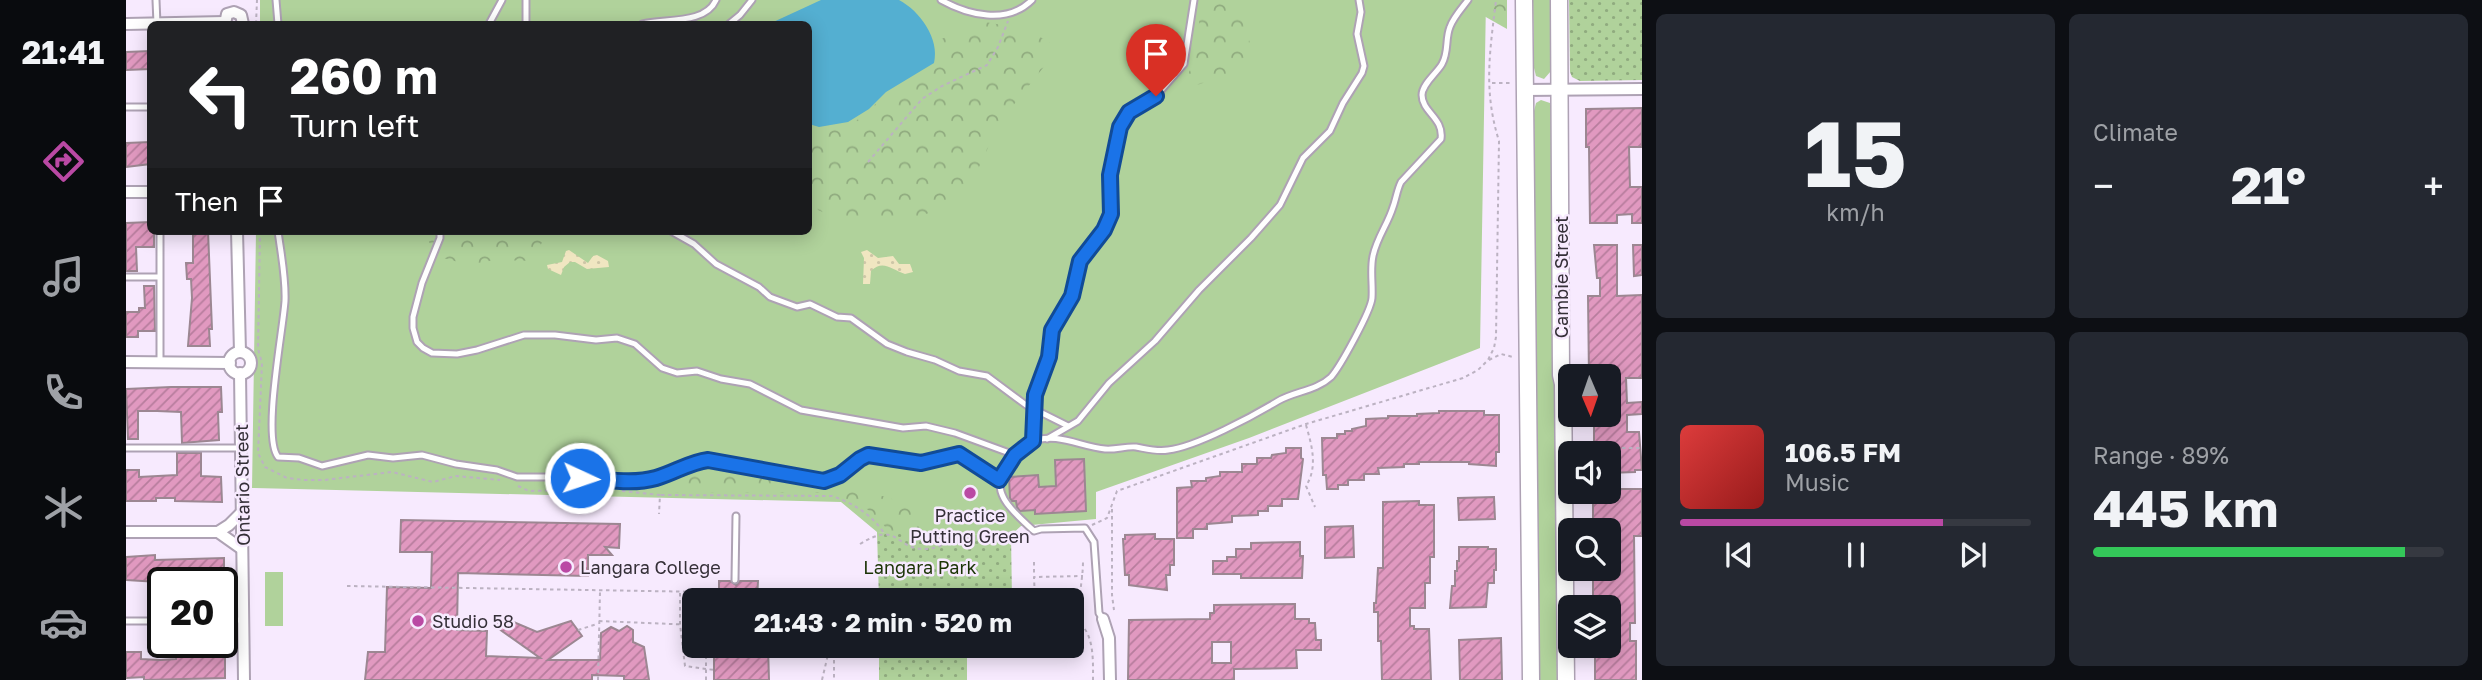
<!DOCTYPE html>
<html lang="en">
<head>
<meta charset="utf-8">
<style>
	:root { --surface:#171b24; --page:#242831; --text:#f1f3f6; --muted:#9ea1a6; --line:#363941; --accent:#ba49a4 }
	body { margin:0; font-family:"Golos Text",sans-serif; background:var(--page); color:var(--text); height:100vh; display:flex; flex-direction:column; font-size:26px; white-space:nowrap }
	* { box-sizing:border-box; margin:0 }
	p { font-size:23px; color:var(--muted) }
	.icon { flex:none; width:38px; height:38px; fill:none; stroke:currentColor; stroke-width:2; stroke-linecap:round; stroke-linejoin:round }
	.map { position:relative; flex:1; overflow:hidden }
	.panel { display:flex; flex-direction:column; gap:14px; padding:14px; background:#0d0f14; width:840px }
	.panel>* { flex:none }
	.top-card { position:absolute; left:21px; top:21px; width:665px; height:214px; border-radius:10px; box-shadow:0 4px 18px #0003; background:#202124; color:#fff; overflow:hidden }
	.needle { width:46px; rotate:178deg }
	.fabs { position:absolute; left:1432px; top:364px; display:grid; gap:14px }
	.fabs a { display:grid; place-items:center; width:63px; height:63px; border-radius:10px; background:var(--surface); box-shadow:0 4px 18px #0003; font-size:35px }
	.speed { position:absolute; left:21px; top:567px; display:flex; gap:14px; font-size:35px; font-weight:700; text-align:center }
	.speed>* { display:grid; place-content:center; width:91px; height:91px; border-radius:50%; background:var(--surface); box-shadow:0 4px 18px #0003; line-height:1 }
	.speed .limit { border:4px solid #111; border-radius:10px; background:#fff; color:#111 }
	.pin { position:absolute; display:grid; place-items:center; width:60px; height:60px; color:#fff; margin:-72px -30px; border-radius:50% 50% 50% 0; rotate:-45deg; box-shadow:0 0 7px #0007 }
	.pin .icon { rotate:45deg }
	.me { position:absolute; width:77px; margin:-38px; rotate:93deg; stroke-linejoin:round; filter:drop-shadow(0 0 5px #0008) }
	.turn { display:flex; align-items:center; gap:24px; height:147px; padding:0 28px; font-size:32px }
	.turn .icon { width:91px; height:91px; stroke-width:2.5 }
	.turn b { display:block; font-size:49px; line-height:60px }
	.then { display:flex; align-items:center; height:66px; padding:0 28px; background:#0003; gap:14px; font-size:26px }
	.big { font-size:52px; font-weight:700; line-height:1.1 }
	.panel .tile { flex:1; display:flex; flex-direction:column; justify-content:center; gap:10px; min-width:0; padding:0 24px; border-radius:10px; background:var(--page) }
	.panel .dial { align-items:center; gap:0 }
	.dial b { font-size:91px; line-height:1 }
	.song { display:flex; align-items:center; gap:21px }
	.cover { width:84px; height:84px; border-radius:10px; background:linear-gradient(135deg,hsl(0 70% 55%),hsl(0 70% 35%)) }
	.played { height:7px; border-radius:4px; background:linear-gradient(90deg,var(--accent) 75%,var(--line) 75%) }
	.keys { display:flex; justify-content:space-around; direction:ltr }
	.heat { display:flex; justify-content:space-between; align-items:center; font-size:38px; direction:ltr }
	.charge { height:10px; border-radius:5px; background:linear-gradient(90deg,#34c759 89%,var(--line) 0) }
	.panel .tiles { flex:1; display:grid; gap:14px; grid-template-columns:repeat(2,1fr) }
	.trip { position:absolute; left:556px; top:588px; width:402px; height:70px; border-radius:10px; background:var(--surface); box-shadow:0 4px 18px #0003; font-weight:700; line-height:70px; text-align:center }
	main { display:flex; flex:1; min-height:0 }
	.tab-bar { display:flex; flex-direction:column; width:126px; justify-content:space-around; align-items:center; background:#090b0e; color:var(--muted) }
	.tab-bar .icon { width:49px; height:49px }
	.tab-bar .current { color:var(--accent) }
	.tab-bar b { font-size:32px; color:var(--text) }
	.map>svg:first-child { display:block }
	.green { fill:#b0d29b }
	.forest { fill:url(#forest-crowns) }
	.sand { fill:url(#sand-dots) }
	.park { fill:url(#park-dots) }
	.water { fill:#54afd1 }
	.building { fill:url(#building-hatch); stroke:#9c8792; stroke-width:2; fill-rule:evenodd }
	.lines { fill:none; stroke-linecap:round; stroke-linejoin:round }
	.lane-casing { stroke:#aea2b4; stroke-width:9 }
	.street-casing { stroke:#aea2b4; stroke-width:14 }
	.secondary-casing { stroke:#aea2b4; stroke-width:19 }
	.path { stroke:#bcb2c2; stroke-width:2; stroke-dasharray:3.5 3.5; stroke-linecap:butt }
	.lane { stroke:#fff; stroke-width:5 }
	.street { stroke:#fff; stroke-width:10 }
	.secondary { stroke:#fff; stroke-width:16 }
	.route-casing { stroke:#114b97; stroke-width:18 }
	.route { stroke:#1a73e8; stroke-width:12 }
	.poi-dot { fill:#ba49a4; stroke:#f7eafe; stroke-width:2.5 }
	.labels { text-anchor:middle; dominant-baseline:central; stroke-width:5; stroke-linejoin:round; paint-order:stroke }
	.street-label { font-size:18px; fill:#353038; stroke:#f7eafe }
	.poi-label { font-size:18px; fill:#353038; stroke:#f7eafe; text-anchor:start }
	.park-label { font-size:18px; fill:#1b3405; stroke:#f7eafe }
</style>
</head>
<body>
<main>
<nav class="tab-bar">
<b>21:41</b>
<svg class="icon current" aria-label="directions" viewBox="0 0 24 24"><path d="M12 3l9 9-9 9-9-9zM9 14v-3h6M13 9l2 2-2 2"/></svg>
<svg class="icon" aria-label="music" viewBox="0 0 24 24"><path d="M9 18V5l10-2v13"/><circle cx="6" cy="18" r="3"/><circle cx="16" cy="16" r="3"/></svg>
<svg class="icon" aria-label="phone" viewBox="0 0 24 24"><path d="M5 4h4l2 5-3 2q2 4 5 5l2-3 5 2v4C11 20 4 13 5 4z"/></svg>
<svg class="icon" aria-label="climate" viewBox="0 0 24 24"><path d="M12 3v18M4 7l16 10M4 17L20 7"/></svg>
<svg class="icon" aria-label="car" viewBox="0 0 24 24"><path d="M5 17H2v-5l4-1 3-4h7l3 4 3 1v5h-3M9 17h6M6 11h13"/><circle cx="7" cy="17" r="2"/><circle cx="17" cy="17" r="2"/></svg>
</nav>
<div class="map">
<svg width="1516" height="680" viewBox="0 0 1516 680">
	<defs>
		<pattern id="forest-crowns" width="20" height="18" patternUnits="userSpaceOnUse" patternTransform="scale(1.75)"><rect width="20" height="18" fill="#b0d29b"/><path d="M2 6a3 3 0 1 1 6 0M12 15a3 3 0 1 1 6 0" fill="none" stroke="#90ab7f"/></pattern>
		<pattern id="sand-dots" width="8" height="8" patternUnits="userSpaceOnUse" patternTransform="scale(1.75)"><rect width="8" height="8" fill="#f0e6c1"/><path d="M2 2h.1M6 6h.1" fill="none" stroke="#cec6a7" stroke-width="1.8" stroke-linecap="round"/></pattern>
		<pattern id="park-dots" width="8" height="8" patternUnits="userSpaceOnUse" patternTransform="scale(1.75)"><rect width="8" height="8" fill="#b0d29b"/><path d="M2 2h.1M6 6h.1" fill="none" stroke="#90ab7f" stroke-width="1.8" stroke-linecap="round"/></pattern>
		<pattern id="building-hatch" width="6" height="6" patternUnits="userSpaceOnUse" patternTransform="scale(1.75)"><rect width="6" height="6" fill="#e199c0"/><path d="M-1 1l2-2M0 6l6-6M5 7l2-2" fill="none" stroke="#b77d9d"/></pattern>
	</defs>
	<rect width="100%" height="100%" fill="#f7eafe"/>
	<g class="green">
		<polygon points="134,0 1360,0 1354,348 1123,438 970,492 970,519 895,526 885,535 751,532 715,502 126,488 130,231 682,231 682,24 134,24"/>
		<polygon points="1407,0 1425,0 1425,71 1418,79 1410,76 1408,68"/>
		<polygon points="1415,100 1424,103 1426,109 1431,680 1413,680 1408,111 1410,103"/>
		<rect x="139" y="572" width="18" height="54"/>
	</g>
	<g class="forest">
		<polygon points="1075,0 1122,0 1118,6 1112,9 1129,57 1104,74 1059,89 1063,72 1070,59"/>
		<polygon points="1357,0 1381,0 1381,29 1358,16"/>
		<path d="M859 22 900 29 923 42 928 54 874 122 838 199 790 218 724 224 692 210 683 190V129L722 128 761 94 809 65 814 58 812 40C828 35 842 26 859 22Z"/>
		<polygon points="303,231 427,231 420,234 407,261 368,260 344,265 313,257 303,242"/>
		<polygon points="581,464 626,474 762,497 785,509 786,521 793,527 795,541 756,538 760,528 752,518 736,505 704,493 517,492 498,487 537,479"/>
	</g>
	<g class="sand">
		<polygon points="443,250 462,263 467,256 471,255 482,261 483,267 461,269 449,262 444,262 438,267 435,275 422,269 421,265 436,262 440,251"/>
		<path d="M741 250 752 258 767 256 773 264H784L787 272 779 274C766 270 757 259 745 271L744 284H737L738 258 735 252Z"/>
	</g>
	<g class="park">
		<polygon points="1443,0 1516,0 1516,80 1454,81 1446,77 1444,72"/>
		<polygon points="751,532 885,535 886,600 753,600"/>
		<rect x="753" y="646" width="88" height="34"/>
	</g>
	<path class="water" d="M695 0H773C794 11 814 39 808 63L760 92 743 109 722 122 693 127 683 124 682 24H643Z"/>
	<g class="building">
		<polygon points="24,51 24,69 0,70 0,52"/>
		<polygon points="1516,108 1516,147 1503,147 1504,187 1516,187 1516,223 1506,223 1506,214 1491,215 1491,223 1464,223 1463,147 1460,147 1460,109"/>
		<polygon points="24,142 24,164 0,167 0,143"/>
		<polygon points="24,222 24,231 28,231 28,247 10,247 11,271 0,271 0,223"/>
		<polygon points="67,231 82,231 86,329 83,329 84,346 62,346 66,298 65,279 61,279 60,263 67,263"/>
		<polygon points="1468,245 1491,245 1491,296 1516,295 1516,378 1500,378 1501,403 1516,402 1516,414 1501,415 1501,432 1513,432 1516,470 1509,470 1509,472 1482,473 1482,446 1468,446 1468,415 1482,415 1482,376 1463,376 1462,296 1474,296 1474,278 1471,278"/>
		<polygon points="1507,245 1516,245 1516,275 1508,276"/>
		<polygon points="18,286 28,286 29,331 12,331 12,337 0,337 0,312 13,312 13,308 19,308"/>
		<polygon points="45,387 95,387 96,412 92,412 93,440 56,443 55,412 31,411 12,411 12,439 2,439 0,389"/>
		<polygon points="1313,411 1358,411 1358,415 1373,415 1373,452 1370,452 1370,466 1343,464 1343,462 1293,462 1293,464 1278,464 1278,467 1252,468 1253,474 1238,474 1238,480 1222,480 1222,485 1212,485 1212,489 1201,489 1200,475 1197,475 1196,438 1211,438 1211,434 1219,434 1219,431 1226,431 1226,429 1240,426 1240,419 1262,418 1262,416 1291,416 1291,414 1313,413"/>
		<polygon points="1160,448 1175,448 1175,458 1177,459 1172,499 1156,499 1156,506 1142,506 1142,511 1132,511 1132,515 1106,516 1106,522 1081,524 1081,529 1067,529 1067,538 1051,538 1051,488 1066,487 1065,481 1080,481 1080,478 1094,476 1094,472 1116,472 1116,464 1131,464 1131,458 1145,458 1146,455 1160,453"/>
		<polygon points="51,453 75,453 75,476 95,477 96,502 49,501 49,498 30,498 30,501 0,501 0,470 13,470 13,477 51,475"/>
		<polygon points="958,459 960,511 909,514 909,510 894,511 891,507 890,501 886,501 884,498 883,477 912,475 913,487 930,486 929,460"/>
		<polygon points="1482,489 1516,489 1516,536 1508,536 1509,623 1504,623 1504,641 1510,641 1510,680 1469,680 1469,646 1482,646 1482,607 1467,607 1467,569 1482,569 1482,530 1467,530 1467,492 1482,492"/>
		<polygon points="1368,497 1369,519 1333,520 1332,498"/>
		<polygon points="1293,501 1293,505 1308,505 1308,557 1304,557 1304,583 1299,583 1299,608 1284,608 1284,626 1288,626 1288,629 1303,629 1305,680 1256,680 1255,641 1252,641 1252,612 1248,612 1248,603 1250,603 1252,568 1257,568 1257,502"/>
		<polygon points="275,520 494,524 493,548 479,547 486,555 462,555 462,576 332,573 331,630 361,631 360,656 414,658 369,626 376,617 411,632 445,621 456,636 422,660 474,660 475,633 485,627 493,631 501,626 507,630 507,642 518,647 523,680 498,680 498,676 466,675 466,680 239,680 242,652 259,652 261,587 305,588 306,552 274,552"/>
		<polygon points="1227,526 1228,557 1199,558 1199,527"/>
		<polygon points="1029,534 1029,539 1048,539 1048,565 1044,565 1044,575 1040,575 1041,590 1003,585 1003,575 999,575 997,539 999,539 999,535"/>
		<polygon points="1174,542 1174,556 1177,556 1176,578 1115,578 1115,574 1087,574 1087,561 1101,561 1101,557 1110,557 1110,549 1125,549 1125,543"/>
		<polygon points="1333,547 1362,547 1362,549 1370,549 1370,570 1368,570 1368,583 1362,583 1360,607 1324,608 1326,586 1329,586 1329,571 1331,571 1331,561 1333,561"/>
		<polygon points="29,555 29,560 98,558 98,581 49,583 0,580 0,557"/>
		<polygon points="593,581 604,581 610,585 614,581 632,581 631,600 593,600"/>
		<path d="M1169 604V619H1183V623H1189L1190 640H1195V650H1170L1171 668 1108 669V680H1002L1003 620 1084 619V613H1088V605ZM1086 642H1105V663H1086Z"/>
		<polygon points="1375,638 1376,680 1334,680 1333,640"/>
		<polygon points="588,646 642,646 643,680 588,680"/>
		<polygon points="50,651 82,651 82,657 99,657 99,678 18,680 18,677 0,678 0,652 15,652 15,659 34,660 50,659"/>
	</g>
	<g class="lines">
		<defs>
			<g id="lane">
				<polyline points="30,0 31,24"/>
				<polyline points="150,0 152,24"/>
				<polyline points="400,0 400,24"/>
				<path d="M815 0C842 15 881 25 906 0"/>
				<polyline points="363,24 376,0"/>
				<path d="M516 24C538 18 579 25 590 0"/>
				<polyline points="603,24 614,15 626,0"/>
				<polyline points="0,107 24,107"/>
				<path d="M152 231C155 254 160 278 159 301 157 331 136 437 152 457L173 458 196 466 242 455 267 458 296 455 330 464 371 470 391 477H440L502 482 531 478 565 463 582 460 698 481 714 476 734 459 742 455 795 462 833 454 873 480"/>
				<polyline points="314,231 314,238 296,283 287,317 287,328 291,342 297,348 306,353 331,354 351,350 398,335 429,335 470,340 491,338 509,344 536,368 551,373 571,371 595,379 624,384 675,410 777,428 800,426 829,433 889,455"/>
				<polyline points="545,231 568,244 590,264 633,287 644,297 671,307 684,304 711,317 725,318 761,344 781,352 809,360 833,371 861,376 900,405 942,426"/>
				<polyline points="0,277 32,277"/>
				<polyline points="34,362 34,231"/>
				<polyline points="921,439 952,421 983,383 1029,341 1073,290 1125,238 1154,205 1177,158 1204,131 1217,103 1236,73 1238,66 1231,34 1235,12 1233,0"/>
				<polyline points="907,441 909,395 923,357 926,330 946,296 954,261 978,230 985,214 984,175 994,127 1003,112 1030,96 1058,64 1068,0"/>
				<polyline points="0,448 115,448"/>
				<polyline points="609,580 610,516"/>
				<path d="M977 619 973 613 968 542 959 528 915 529 908 531C891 515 860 492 881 467 889 458 894 446 906 441 930 432 956 447 979 449 990 450 1000 446 1010 447 1021 449 1031 452 1042 450 1070 447 1127 416 1152 401 1169 391 1190 391 1205 377 1214 367 1245 311 1246 298 1247 284 1244 270 1247 256 1251 237 1262 224 1267 207 1270 199 1271 190 1275 182L1315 139C1318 118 1296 112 1296 95 1296 84 1311 73 1316 64 1323 52 1319 39 1324 27 1327 18 1336 8 1342 0"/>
				<polyline points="96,620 118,620"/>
				<polyline points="0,621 37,621"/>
			</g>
			<g id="street">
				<polyline points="0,24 99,22"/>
				<polyline points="99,24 101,14 108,12 115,15 117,24"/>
				<polyline points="1398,90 1516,89"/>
				<polyline points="0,192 24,192"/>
				<polyline points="111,231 114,352"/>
				<circle cx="114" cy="363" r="11"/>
				<polyline points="0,362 104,363"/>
				<polyline points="114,373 118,680"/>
				<polyline points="0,532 92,532"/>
				<polyline points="92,532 103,525 116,512"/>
				<polyline points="92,532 116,549"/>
				<polyline points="977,619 983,638 984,680"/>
			</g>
			<g id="secondary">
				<polyline points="1398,0 1405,680"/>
				<polyline points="1433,0 1435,375 1437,384 1440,680"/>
			</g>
		</defs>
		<use href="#lane" class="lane-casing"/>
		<use href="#street" class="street-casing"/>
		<use href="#secondary" class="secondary-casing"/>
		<g class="path">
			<polyline points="130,24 131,0"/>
			<polyline points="1366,83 1385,83"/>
			<polyline points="742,162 796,99 816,86 861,65 872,47 882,21"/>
			<polyline points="134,231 132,349 136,363 132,453 139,467 161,478 178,480 198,480 266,472 307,482 330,476 374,480"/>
			<polyline points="1363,360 1375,354 1387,357"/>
			<path d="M1180 425C1186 446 1192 467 1180 486L1189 507"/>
			<polyline points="1454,448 1516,448"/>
			<polyline points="392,486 403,491 477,489"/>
			<polyline points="496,491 534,495 533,514"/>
			<path d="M535 495 706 496C727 503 745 514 758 533"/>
			<polyline points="986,509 986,595 988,610"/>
			<path d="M966 525 981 518 991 491 1180 424 1337 378 1352 370 1362 360 1368 348 1370 337 1373 141C1357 90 1364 51 1370 0"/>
			<path d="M734 544C773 520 768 549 799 549 811 549 820 542 831 541 852 537 875 532 897 532"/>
			<polyline points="908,562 908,576"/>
			<polyline points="221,586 581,592 581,600"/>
			<polyline points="631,590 663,591 663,600"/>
			<polyline points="582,592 593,592"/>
			<polyline points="554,593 554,624 559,666 588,670"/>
			<polyline points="663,594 708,594 708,600"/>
			<polyline points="909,600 908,577 957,576"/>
			<polyline points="473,621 569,625"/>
			<path d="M948 621C948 614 952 611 953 604 954 589 957 576 957 561"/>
			<path d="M947 622C969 625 967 663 967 680"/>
			<polyline points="452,630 471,624"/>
			<polyline points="556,641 569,641"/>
			<polyline points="708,646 708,680"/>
			<polyline points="472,680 474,592"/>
			<polyline points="580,680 580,646"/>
			<polyline points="696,680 704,646"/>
		</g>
		<use href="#lane" class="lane"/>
		<use href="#street" class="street"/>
		<use href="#secondary" class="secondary"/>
	</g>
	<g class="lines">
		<defs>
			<path id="route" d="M454 478C479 479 505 485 530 478 548 473 564 462 582 460L698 481 714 475 734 459 742 455 795 463 833 454 873 480 889 455 907 441 909 395 923 357 926 330 946 296 954 261 978 230 985 214 984 175 994 127 1003 112 1030 96"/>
		</defs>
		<use href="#route" class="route-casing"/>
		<use href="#route" class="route"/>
	</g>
	<g class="poi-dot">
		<circle cx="844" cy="493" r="7"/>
		<circle cx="440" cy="567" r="7"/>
		<circle cx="292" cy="621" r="7"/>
	</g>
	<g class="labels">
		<g class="street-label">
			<text transform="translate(1435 277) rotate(-90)">Cambie Street</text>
			<text transform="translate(116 485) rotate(-91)">Ontario Street</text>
		</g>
		<g class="poi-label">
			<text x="844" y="515" text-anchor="middle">Practice<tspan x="844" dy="21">Putting Green</tspan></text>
			<text x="454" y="567">Langara College</text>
			<text x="306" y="621">Studio 58</text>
		</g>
		<g class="park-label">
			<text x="794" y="567">Langara Park</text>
		</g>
	</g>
</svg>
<div class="fabs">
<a><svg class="needle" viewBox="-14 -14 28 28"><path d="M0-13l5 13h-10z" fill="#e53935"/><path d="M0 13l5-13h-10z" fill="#9ea1a6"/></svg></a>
<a><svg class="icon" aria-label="sound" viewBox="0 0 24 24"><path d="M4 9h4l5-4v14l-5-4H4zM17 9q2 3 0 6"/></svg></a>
<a><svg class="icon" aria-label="search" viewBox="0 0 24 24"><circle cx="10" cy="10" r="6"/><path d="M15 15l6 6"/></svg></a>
<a><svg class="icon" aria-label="layers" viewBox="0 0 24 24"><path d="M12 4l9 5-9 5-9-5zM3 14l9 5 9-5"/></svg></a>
</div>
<div class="speed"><div class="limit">20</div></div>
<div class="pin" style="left:1030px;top:96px;background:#d93025"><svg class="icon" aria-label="arrive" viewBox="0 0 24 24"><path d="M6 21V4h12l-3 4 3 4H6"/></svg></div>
<svg class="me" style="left:454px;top:478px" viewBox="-20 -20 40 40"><circle r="17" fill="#1a73e8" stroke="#fff" stroke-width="3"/><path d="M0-11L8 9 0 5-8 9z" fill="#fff"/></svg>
<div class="trip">21:43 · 2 min · 520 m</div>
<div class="top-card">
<div class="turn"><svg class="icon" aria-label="left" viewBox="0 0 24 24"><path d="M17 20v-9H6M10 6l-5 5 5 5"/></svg><div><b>260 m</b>Turn left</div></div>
<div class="then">Then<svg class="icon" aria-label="arrive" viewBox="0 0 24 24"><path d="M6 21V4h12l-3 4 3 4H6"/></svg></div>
</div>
</div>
<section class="panel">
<div class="tiles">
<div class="tile dial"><b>15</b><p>km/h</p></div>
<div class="tile"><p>Climate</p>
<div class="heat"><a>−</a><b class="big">21°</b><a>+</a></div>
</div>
<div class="tile">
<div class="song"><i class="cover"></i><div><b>106.5 FM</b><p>Music</p></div></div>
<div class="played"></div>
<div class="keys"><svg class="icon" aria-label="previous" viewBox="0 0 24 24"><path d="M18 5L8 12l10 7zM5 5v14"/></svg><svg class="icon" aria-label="pause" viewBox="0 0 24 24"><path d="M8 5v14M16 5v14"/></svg><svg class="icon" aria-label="next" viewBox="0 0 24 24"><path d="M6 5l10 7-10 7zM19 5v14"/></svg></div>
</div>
<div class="tile"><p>Range · 89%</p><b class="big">445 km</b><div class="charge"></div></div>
</div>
</section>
</main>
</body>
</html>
